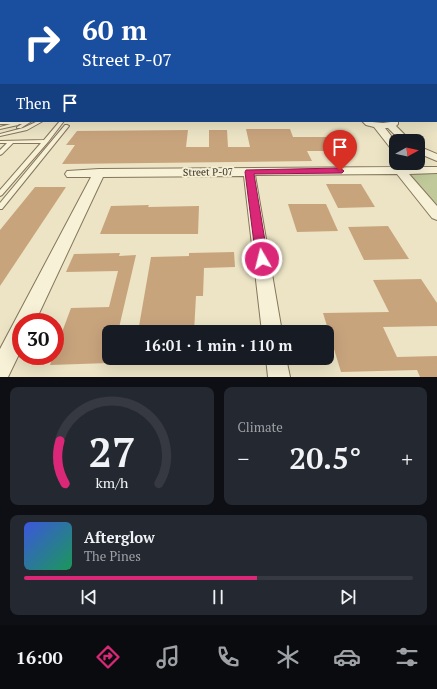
<!DOCTYPE html>
<html lang="en">
<head>
<meta charset="utf-8">
<style>
	:root { --surface:#171b24; --page:#242831; --text:#f1f3f6; --muted:#9ea1a6; --line:#363941; --accent:#db2777 }
	body { margin:0; font-family:"PT Serif",serif; background:var(--page); color:var(--text); height:100vh; display:flex; flex-direction:column; font-size:15px; white-space:nowrap }
	* { box-sizing:border-box; margin:0 }
	p { font-size:13px; color:var(--muted) }
	.icon { flex:none; width:22px; height:22px; fill:none; stroke:currentColor; stroke-width:2; stroke-linecap:round; stroke-linejoin:round }
	.map { position:relative; height:377px; overflow:hidden }
	.details { display:flex; flex-direction:column; gap:10px; padding:10px; background:#0d0f14; flex:1 }
	.details>* { flex:none }
	.hud { position:absolute; left:0px; top:0px; width:437px; height:122px; box-shadow:0 4px 16px #0002; background:#1a4fa0; color:#fff; overflow:hidden }
	.needle { width:26px; rotate:82deg }
	.controls { position:absolute; left:389px; top:134px; display:grid; gap:8px }
	.controls a { display:grid; place-items:center; width:36px; height:36px; border-radius:8px; background:var(--surface); box-shadow:0 4px 16px #0002; font-size:20px }
	.speed { position:absolute; left:12px; top:313px; display:flex; gap:8px; font-size:20px; font-weight:700; text-align:center }
	.speed>* { display:grid; place-content:center; width:52px; height:52px; border-radius:50%; background:var(--surface); box-shadow:0 4px 16px #0002; line-height:1 }
	.speed .limit { border:6px solid #d22; background:#fff; color:#111 }
	.pin { position:absolute; display:grid; place-items:center; width:34px; height:34px; color:#fff; margin:-41px -17px; border-radius:50% 50% 50% 0; rotate:-45deg; box-shadow:0 0 4px #0007 }
	.pin .icon { rotate:45deg }
	.me { position:absolute; width:44px; margin:-22px; rotate:352deg; stroke-linejoin:round; filter:drop-shadow(0 0 3px #0008) }
	.turn { display:flex; align-items:center; gap:14px; height:84px; padding:0 16px; font-size:18px }
	.turn .icon { width:52px; height:52px; stroke-width:2.5 }
	.turn b { display:block; font-size:28px; line-height:34px }
	.then { display:flex; align-items:center; height:38px; padding:0 16px; background:#0003; gap:8px; font-size:15px }
	.big { font-size:30px; font-weight:600; line-height:1.1 }
	.details .card { flex:1; display:flex; flex-direction:column; justify-content:center; gap:6px; min-width:0; padding:0 14px; border-radius:8px; background:var(--page) }
	.details .dial { align-items:center; gap:0 }
	.dial svg { height:104px; overflow:visible; fill:none; stroke:var(--line); stroke-width:7; stroke-linecap:round; text-anchor:middle }
	.dial text { fill:var(--text); stroke:none }
	.song { display:flex; align-items:center; gap:12px }
	.cover { width:48px; height:48px; border-radius:6px; background:linear-gradient(135deg,hsl(230 70% 55%),hsl(150 70% 35%)) }
	.played { height:4px; border-radius:2px; background:linear-gradient(90deg,var(--accent) 60%,var(--line) 60%) }
	.keys { display:flex; justify-content:space-around; direction:ltr }
	.heat { display:flex; justify-content:space-between; align-items:center; font-size:22px; direction:ltr }
	.details .tiles { flex:1; display:grid; gap:10px; grid-template-columns:1fr 1fr }
	.card:last-child { grid-column:span 2 }
	.trip { position:absolute; left:102px; top:325px; width:232px; height:40px; border-radius:8px; background:var(--surface); box-shadow:0 4px 16px #0002; font-weight:600; line-height:40px; text-align:center }
	.tabs { display:flex; height:64px; justify-content:space-around; align-items:center; background:#090b0e; color:var(--muted) }
	.tabs .icon { width:28px; height:28px }
	.tabs .selected { color:var(--accent) }
	.tabs b { font-size:18px; color:var(--text) }
	.map>svg:first-child { display:block }
	.green { fill:#bfc999 }
	.building { fill:#c8a47d }
	.lines { fill:none; stroke-linecap:round; stroke-linejoin:round }
	.service-casing { stroke:#85765c; stroke-width:2 }
	.minor-casing { stroke:#85765c; stroke-width:2 }
	.tertiary-casing { stroke:#85765c; stroke-width:2 }
	.service { fill:#f7f1d8; fill-rule:evenodd }
	.minor { fill:#f7f1d8; fill-rule:evenodd }
	.tertiary { fill:#f7f1d8; fill-rule:evenodd }
	.route { fill:#db2777; stroke:#8e194d }
	.labels { text-anchor:middle; dominant-baseline:central; stroke-width:4; stroke-linejoin:round; paint-order:stroke }
	.street-label { font-size:10px; fill:#362d1f; stroke:#f3eed4 }
</style>
</head>
<body>
<div class="map">
<svg width="437" height="377" viewBox="0 0 437 377">
	<rect width="100%" height="100%" fill="#ece4c5"/>
	<polygon class="green" points="400,170 437,170 437,215"/>
	<g class="building">
		<polygon points="246,129 290,129 293,137 335,137 344,151 307,151 312,161 62,164 75,145 66,145 77,131 188,130 186,147 209,147 209,130 227,130 228,147 250,147"/>
		<polygon points="326,184 361,184 375,207 338,208"/>
		<polygon points="35,187 66,187 0,286 0,230"/>
		<polygon points="288,204 326,204 338,231 297,232"/>
		<polygon points="149,205 148,207 199,206 198,234 100,234 111,206"/>
		<polygon points="388,226 409,259 364,260 348,227"/>
		<polygon points="234,252 235,267 204,268 203,296 196,296 194,332 138,332 151,257 189,256 189,253"/>
		<polygon points="120,253 119,256 136,255 118,332 109,332 109,363 50,365 53,356 55,356 55,351 71,308 109,307 118,271 66,272 74,254"/>
		<polygon points="421,279 437,303 437,326 383,327 397,357 437,356 437,377 420,377 417,370 341,372 323,313 389,312 373,280"/>
	</g>
	<g class="lines">
		<defs>
			<g id="service">
				<rect x="0" y="63" width="1" height="3"/>
				<polygon points="17,121 22,121 18,125 0,129 0,127 14,123"/>
				<polygon points="27,121 32,121 21,128 17,128 17,127"/>
				<polygon points="38,121 43,121 27,130 0,136 0,134 23,128"/>
				<polygon points="60,121 64,121 48,142 2,195 0,196 0,190 41,143 13,143 2,154 0,155 0,150 7,143 0,143 0,141 44,140"/>
				<polygon points="65,125 67,125 69,126 2,209 0,209 0,203"/>
			</g>
			<g id="minor">
				<rect x="436" y="47" width="1" height="4"/>
				<rect x="436" y="65" width="1" height="4"/>
				<rect x="436" y="88" width="1" height="4"/>
				<polygon points="362,121 383,123 398,121 398,124 396,126 411,141 401,141 388,128 385,128 396,142 396,151 392,150 374,127 366,125"/>
				<polygon points="418,146 437,154 437,161 418,153"/>
				<polygon points="398,163 403,164 405,167 437,167 437,173 409,174 437,206 437,220 432,218 397,174 255,175 282,332 262,332 244,176 103,177 35,322 21,322 21,350 8,377 0,377 0,349 91,177 67,177 65,174 67,171 99,169 394,167 395,164"/>
				<polygon points="266,358 286,358 290,377 268,377"/>
			</g>
			<g id="tertiary">
				<polygon points="436,115 437,115 437,121 435,121"/>
				<polygon points="0,118 1,121 28,121 23,124 0,124"/>
			</g>
		</defs>
		<use href="#service" class="service-casing"/>
		<use href="#minor" class="minor-casing"/>
		<use href="#tertiary" class="tertiary-casing"/>
		<use href="#service" class="service"/>
		<use href="#minor" class="minor"/>
		<use href="#tertiary" class="tertiary"/>
	</g>
	<linearGradient id="sky" x2="0" y2="1"><stop stop-color="#8db8d6"/><stop offset="0.47" stop-color="#f6f3e5"/><stop offset="1" stop-color="#f6f3e5" stop-opacity="0"/></linearGradient>
	<rect width="437" height="98" fill="url(#sky)"/>
	<polygon class="route" points="340,168 344,171 342,173 254,174 268,259 266,263 262,264 258,263 256,259 245,172 246,170"/>
	<g class="labels">
		<g class="street-label">
			<text transform="translate(208 172) rotate(-1)">Street P-07</text>
		</g>
	</g>
</svg>
<div class="controls">
<a><svg class="needle" viewBox="-14 -14 28 28"><path d="M0-13l5 13h-10z" fill="#e53935"/><path d="M0 13l5-13h-10z" fill="#9ea1a6"/></svg></a>
</div>
<div class="speed"><div class="limit">30</div></div>
<div class="pin" style="left:340px;top:171px;background:#d93025"><svg class="icon" aria-label="arrive" viewBox="0 0 24 24"><path d="M6 21V4h12l-3 4 3 4H6"/></svg></div>
<svg class="me" style="left:262px;top:259px" viewBox="-20 -20 40 40"><circle r="17" fill="#db2777" stroke="#fff" stroke-width="3"/><path d="M0-11L8 9 0 5-8 9z" fill="#fff"/></svg>
<div class="trip">16:01 · 1 min · 110 m</div>
<div class="hud">
<div class="turn"><svg class="icon" aria-label="right" viewBox="0 0 24 24"><path d="M7 20v-9h11M14 6l5 5-5 5"/></svg><div><b>60 m</b>Street P-07</div></div>
<div class="then">Then<svg class="icon" aria-label="arrive" viewBox="0 0 24 24"><path d="M6 21V4h12l-3 4 3 4H6"/></svg></div>
</div>
</div>
<section class="details">
<div class="tiles">
<div class="card dial"><svg viewBox="0 0 100 80">
<path d="M14 69A42 42 0 1 1 86 69"/>
<path d="M14 69A42 42 0 0 1 10 36" stroke="#db2777"/>
<text x="50" y="56" font-size="32" font-weight="700">27</text>
<text x="50" y="72" font-size="11">km/h</text>
</svg></div>
<div class="card"><p>Climate</p>
<div class="heat"><a>−</a><b class="big">20.5°</b><a>+</a></div>
</div>
<div class="card">
<div class="song"><i class="cover"></i><div><b>Afterglow</b><p>The Pines</p></div></div>
<div class="played"></div>
<div class="keys"><svg class="icon" aria-label="previous" viewBox="0 0 24 24"><path d="M18 5L8 12l10 7zM5 5v14"/></svg><svg class="icon" aria-label="pause" viewBox="0 0 24 24"><path d="M8 5v14M16 5v14"/></svg><svg class="icon" aria-label="next" viewBox="0 0 24 24"><path d="M6 5l10 7-10 7zM19 5v14"/></svg></div>
</div>
</div>
</section>
<nav class="tabs">
<b>16:00</b>
<svg class="icon selected" aria-label="directions" viewBox="0 0 24 24"><path d="M12 3l9 9-9 9-9-9zM9 14v-3h6M13 9l2 2-2 2"/></svg>
<svg class="icon" aria-label="music" viewBox="0 0 24 24"><path d="M9 18V5l10-2v13"/><circle cx="6" cy="18" r="3"/><circle cx="16" cy="16" r="3"/></svg>
<svg class="icon" aria-label="phone" viewBox="0 0 24 24"><path d="M5 4h4l2 5-3 2q2 4 5 5l2-3 5 2v4C11 20 4 13 5 4z"/></svg>
<svg class="icon" aria-label="climate" viewBox="0 0 24 24"><path d="M12 3v18M4 7l16 10M4 17L20 7"/></svg>
<svg class="icon" aria-label="car" viewBox="0 0 24 24"><path d="M5 17H2v-5l4-1 3-4h7l3 4 3 1v5h-3M9 17h6M6 11h13"/><circle cx="7" cy="17" r="2"/><circle cx="17" cy="17" r="2"/></svg>
<svg class="icon" aria-label="filters" viewBox="0 0 24 24"><path d="M4 7h16M4 17h16"/><circle cx="9" cy="7" r="2"/><circle cx="15" cy="17" r="2"/></svg>
</nav>
</body>
</html>
